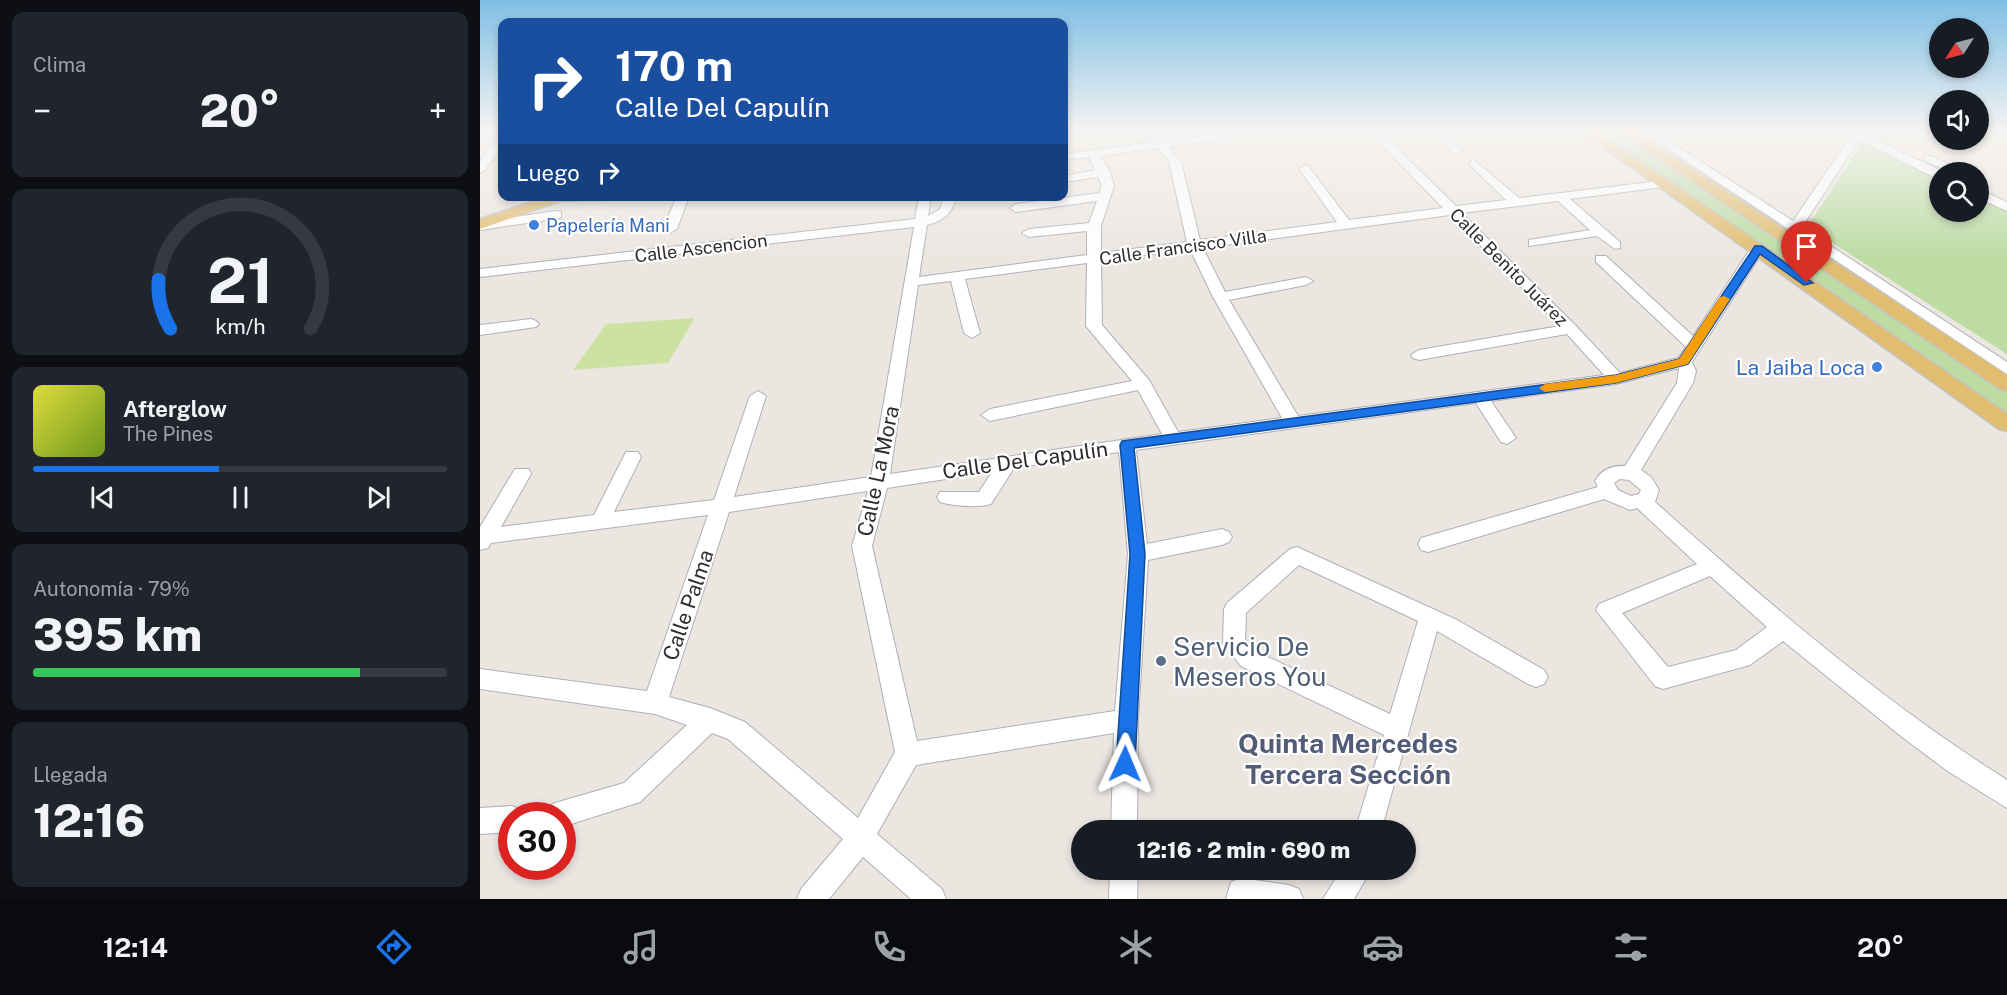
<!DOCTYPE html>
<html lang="es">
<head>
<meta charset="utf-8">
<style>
	:root { --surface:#171b24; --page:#20242c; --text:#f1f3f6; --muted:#9ea1a6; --line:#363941; --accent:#1a73e8 }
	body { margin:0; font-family:"Public Sans",sans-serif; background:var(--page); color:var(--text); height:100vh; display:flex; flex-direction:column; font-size:22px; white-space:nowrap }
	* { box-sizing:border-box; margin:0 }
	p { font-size:20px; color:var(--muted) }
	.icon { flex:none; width:33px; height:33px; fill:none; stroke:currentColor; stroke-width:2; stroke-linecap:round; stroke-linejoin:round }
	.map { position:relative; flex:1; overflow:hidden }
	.panel { display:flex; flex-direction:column; gap:12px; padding:12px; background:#0d0f14; width:480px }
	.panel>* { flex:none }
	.banner { position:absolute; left:18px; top:18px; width:570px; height:183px; border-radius:12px; box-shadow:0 3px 9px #0003; background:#1a4fa0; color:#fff; overflow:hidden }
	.needle { width:39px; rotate:234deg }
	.buttons { position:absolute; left:1449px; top:18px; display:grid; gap:12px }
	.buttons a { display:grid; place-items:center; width:60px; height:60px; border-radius:50%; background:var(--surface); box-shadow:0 3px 9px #0003; font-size:30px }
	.speed { position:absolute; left:18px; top:802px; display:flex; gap:12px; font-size:30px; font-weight:700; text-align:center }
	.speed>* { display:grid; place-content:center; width:78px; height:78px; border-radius:50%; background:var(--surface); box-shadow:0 3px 9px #0003; line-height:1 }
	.speed .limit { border:9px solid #d22; background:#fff; color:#111 }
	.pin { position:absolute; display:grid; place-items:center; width:51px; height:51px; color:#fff; margin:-62px -26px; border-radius:50% 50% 50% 0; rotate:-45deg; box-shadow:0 0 6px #0007 }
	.pin .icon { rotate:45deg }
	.me { position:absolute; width:66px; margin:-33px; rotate:1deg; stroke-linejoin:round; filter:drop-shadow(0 0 4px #0008) }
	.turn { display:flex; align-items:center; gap:21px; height:126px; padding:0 18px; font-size:27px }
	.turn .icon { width:78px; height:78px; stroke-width:2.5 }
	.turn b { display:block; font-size:42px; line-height:51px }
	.then { display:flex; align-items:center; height:57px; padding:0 18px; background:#0003; gap:12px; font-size:22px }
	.big { font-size:45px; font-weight:800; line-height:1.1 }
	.panel .tile { flex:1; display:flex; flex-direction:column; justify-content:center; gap:9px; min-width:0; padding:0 21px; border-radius:12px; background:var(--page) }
	.panel .dial { align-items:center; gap:0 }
	.dial svg { height:156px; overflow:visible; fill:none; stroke:var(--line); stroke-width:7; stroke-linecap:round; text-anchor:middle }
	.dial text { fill:var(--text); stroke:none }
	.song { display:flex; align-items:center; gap:18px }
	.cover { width:72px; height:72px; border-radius:9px; background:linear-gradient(135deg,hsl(60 70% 55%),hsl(80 70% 35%)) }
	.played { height:6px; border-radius:3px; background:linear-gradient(90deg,var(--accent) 45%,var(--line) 45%) }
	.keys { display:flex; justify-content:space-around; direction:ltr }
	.heat { display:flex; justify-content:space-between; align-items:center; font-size:33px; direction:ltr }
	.charge { height:9px; border-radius:4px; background:linear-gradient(90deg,#34c759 79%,var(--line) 0) }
	.trip { position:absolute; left:591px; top:820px; width:345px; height:60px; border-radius:30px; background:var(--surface); box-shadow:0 3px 9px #0003; font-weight:800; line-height:60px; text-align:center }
	.menu { display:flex; height:96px; justify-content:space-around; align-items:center; background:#090b0e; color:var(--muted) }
	.menu .icon { width:42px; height:42px }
	.menu .on { color:var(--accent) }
	.menu b { font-size:27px; color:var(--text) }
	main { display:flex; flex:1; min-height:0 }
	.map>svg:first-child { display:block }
	.green { fill:#bcdca4 }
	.pitch { fill:#cce2a2 }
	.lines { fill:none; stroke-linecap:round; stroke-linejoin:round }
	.minor-casing { stroke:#adb0b7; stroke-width:2 }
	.major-casing { stroke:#c4c4c4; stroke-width:3 }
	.minor { fill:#fff; fill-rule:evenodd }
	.major { fill:#e1bd72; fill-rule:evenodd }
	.route { fill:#1a73e8; stroke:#114b97; stroke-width:1.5 }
	.slow { fill:#f59e0b }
	.shop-dot { fill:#3f7fe0; stroke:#fff; stroke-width:2 }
	.service-dot { fill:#5c6f8a; stroke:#fff; stroke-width:2 }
	.labels { text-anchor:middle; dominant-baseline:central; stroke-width:4.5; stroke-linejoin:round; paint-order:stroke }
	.far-shop-label { font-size:18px; fill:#366cbe; stroke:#fff; text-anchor:start }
	.far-street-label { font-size:18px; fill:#2d2d2d; stroke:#fff }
	.shop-label { font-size:21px; fill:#366cbe; stroke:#fff; text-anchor:end }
	.street-label { font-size:21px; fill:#2d2d2d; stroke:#fff }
	.near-service-label { font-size:26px; fill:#4e5e75; stroke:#fff; text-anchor:start }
	.near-neighbourhood-label { font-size:27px; font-weight:bold; fill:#525c78; stroke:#fff }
</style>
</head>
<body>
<main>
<section class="panel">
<div class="tile"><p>Clima</p>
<div class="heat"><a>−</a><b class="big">20°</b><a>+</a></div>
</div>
<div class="tile dial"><svg viewBox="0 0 100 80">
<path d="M14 69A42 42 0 1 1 86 69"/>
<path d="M14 69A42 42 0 0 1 8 44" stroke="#1a73e8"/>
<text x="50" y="56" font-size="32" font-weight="700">21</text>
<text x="50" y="72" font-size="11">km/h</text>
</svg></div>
<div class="tile">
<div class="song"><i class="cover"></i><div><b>Afterglow</b><p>The Pines</p></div></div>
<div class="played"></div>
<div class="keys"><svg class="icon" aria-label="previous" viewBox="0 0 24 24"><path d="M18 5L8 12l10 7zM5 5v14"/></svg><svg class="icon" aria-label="pause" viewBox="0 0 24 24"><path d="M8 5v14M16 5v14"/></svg><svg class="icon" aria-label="next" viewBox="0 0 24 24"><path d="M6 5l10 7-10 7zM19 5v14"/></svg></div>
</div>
<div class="tile"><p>Autonomía · 79%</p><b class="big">395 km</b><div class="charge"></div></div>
<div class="tile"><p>Llegada</p><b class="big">12:16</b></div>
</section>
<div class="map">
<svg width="1527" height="899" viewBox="0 0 1527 899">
	<rect width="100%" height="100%" fill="#ece6e1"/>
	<g class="green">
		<polygon points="1117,132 1140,132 1527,390 1527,415"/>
		<polygon points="1384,141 1459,177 1460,212 1498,212 1499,196 1527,209 1527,354 1334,231 1329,224"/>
	</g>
	<polygon class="pitch" points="215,318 188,363 93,370 126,324"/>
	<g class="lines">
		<defs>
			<g id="minor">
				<polygon points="22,132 22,146 4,171 0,173 0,161 17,138 0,141 0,135"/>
				<path d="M667 132H678L684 141 749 132H780L775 135 689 147 701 162 720 240 857 222 819 169 825 165 829 167 869 220 963 208 889 132H900L976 206 1026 200 990 165V161L994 160 1039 198 1187 180 1189 183 1183 187 1090 199 1140 242V248L1135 249 1117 236 1049 246V240L1110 230 1078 201 982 213 1096 326 1140 373 1198 358 1206 347 1116 262V256H1126L1213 336 1273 245H1283L1285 248 1212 362 1216 371 1213 383 1161 470 1171 477 1179 490 1175 502C1287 602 1400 700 1527 780V808L1469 772 1422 737 1303 641 1270 665 1183 689 1175 686 1116 610 1119 604 1217 564 1157 508 1150 510 1124 499 948 552 941 550 938 544 941 538 1118 487 1115 481C1121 470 1132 465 1145 466L1197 383 1199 368 1136 384 1011 401 1036 438 1027 444 1021 442 996 403 656 450 667 544 742 529 749 532 752 537 749 542 742 545 668 560 658 720 657 831H631L634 733 436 765 397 834 462 889 466 899H431L383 857 349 899H317L321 889 363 839 248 739 232 733 160 802 82 827V816H62L66 807 75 803 144 783 207 725 175 714 0 689V669L167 691 228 515 11 543 8 548 0 550V527L35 469H49L51 474 21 527 114 515 146 452H158L161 457 134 512 234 500 270 396 278 391 286 396 254 497 391 477 434 227 0 277V269L435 219 439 196H451L448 216 460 209 464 196H476C473 214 463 221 447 225L439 277 607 255V231L549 237 542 233 549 229 609 223 617 201 536 212 530 208 536 204 619 193 622 186 618 177 584 182V176L615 170 609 157 584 160V154L674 142ZM678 148 689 162 707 242 621 253V226L634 186 630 172 620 156ZM970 215 1080 326 939 350 931 355 933 358 939 360 1087 334 1124 375 818 416 749 300 826 285 833 281 826 277 745 292 723 248ZM710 249 733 297 802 418 698 432 669 380 622 325 621 261ZM607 263 606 326 652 381 510 409 501 415 510 421 658 390 682 434 410 474 438 285 471 281 484 333 492 338 500 333 485 279ZM639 452 648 554 635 711 437 741 392 546 407 488 512 472 499 492H460L457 497 460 502C474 506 497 508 511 504L534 468ZM1140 479 1149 480 1161 490 1159 494 1151 496 1138 490 1134 483ZM388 491 372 546 415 752 378 818 265 722 230 708 189 697 249 512ZM1230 576 1287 627 1256 650 1188 667 1142 613Z"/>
				<polygon points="951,132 963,132 983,151 973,153"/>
				<polygon points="1162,132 1175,132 1313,221 1371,136 1365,132 1384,132 1383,134 1464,172 1460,172 1460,178 1456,178 1379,140 1322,227 1527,362 1527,374"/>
				<polygon points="1444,156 1452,156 1485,172 1470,172 1444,160"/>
				<polygon points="1498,189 1527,202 1527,211 1498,198"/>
				<polygon points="147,196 141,200 84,201 78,197"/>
				<polygon points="197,196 209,196 197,229 190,233 185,232 183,229"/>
				<polygon points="76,211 81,212 81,218 0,230 0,222"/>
				<polygon points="51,319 56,321 59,324 56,327 0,335 0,325"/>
				<path d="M817 547 977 620 1064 670 1068 677 1064 684 1056 687 1048 684 957 631 901 831H875L904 735 761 666 743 643 744 609 747 603 810 549ZM819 565 938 621 910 714 777 652 765 640 766 613Z"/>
				<polygon points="32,806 41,810 44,816 32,816 32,832 0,834 0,808"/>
				<polygon points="630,870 658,870 657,899 629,899"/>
				<polygon points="861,870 891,870 874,899 843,899"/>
				<polygon points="761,878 809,885 819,889 823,899 746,899 751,882"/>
			</g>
			<g id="major">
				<polygon points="1102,132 1118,132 1527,414 1527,431 1519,429"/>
				<polygon points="1139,132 1156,132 1527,375 1527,391 1520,389"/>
				<polygon points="70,196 94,196 0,229 0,219"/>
			</g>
		</defs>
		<use href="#minor" class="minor-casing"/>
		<use href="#major" class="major-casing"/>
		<use href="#minor" class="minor"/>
		<use href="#major" class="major"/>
	</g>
	<linearGradient id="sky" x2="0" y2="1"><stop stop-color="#7fbfe5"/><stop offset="0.51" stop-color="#f6f4f2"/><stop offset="1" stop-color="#f6f4f2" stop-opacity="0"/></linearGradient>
	<rect width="1527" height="258" fill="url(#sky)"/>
	<polygon class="route" points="1275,246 1282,246 1333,283 1324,285 1280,254 1208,364 1136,383 654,448 665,554 655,764 652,771 645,773 639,771 636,764 650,554 640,445 642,441 1136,375 1199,359"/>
	<polygon class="slow" points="1244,296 1250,299 1208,364 1136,383 1065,392 1059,388 1065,384 1136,375 1199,359 1240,297"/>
	<g class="shop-dot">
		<circle cx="54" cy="225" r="6"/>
		<circle cx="1397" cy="367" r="6"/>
	</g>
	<circle class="service-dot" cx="681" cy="661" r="6"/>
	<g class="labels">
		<g class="far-shop-label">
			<text x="66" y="225">Papelería Mani</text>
		</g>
		<g class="far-street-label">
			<text transform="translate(703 247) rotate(-8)">Calle Francisco Villa</text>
			<text transform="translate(221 248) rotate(-7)">Calle Ascencion</text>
			<text transform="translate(1029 267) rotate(45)">Calle Benito Juárez</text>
		</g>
		<g class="shop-label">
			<text x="1385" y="367">La Jaiba Loca</text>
		</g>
		<g class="street-label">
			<text transform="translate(545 460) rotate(-8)">Calle Del Capulín</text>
			<text transform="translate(398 471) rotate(-78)">Calle La Mora</text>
			<text transform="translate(208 605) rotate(-71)">Calle Palma</text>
		</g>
		<g class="near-service-label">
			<text x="693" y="646">Servicio De<tspan x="693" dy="30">Meseros You</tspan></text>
		</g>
		<g class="near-neighbourhood-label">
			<text x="868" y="743">Quinta Mercedes<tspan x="868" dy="31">Tercera Sección</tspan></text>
		</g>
	</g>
</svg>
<div class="buttons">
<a><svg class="needle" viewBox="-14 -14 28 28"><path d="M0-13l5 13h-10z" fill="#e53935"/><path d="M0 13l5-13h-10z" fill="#9ea1a6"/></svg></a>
<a><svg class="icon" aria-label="sound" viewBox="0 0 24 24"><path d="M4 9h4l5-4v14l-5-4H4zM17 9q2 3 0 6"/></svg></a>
<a><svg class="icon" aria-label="search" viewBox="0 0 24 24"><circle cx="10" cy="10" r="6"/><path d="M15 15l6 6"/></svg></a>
</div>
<div class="speed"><div class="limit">30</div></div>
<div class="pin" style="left:1327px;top:283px;background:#d93025"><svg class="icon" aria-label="arrive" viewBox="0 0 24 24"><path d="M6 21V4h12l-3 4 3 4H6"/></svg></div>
<svg class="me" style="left:645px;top:764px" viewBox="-20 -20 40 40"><path d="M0-17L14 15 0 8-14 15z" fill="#1a73e8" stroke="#fff" stroke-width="4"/></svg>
<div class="trip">12:16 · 2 min · 690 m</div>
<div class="banner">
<div class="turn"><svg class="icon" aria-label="right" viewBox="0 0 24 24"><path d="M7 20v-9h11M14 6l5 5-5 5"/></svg><div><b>170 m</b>Calle Del Capulín</div></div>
<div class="then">Luego<svg class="icon" aria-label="right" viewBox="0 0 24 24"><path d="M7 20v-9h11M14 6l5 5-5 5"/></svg></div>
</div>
</div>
</main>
<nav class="menu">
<b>12:14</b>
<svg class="icon on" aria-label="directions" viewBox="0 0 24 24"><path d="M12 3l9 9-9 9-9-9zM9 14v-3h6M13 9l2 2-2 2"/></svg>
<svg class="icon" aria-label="music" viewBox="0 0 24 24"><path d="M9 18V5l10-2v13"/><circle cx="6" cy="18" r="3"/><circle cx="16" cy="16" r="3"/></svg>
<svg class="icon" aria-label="phone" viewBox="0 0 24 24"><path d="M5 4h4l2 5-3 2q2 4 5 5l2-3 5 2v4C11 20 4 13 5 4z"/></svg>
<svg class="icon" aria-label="climate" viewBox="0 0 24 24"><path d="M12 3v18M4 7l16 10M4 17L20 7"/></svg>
<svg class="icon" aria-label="car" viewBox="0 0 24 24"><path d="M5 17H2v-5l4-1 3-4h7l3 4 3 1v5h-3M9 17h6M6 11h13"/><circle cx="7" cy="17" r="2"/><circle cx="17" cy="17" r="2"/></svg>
<svg class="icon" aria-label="filters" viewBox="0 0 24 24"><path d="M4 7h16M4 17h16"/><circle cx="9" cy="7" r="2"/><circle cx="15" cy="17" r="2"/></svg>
<b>20°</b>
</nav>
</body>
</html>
